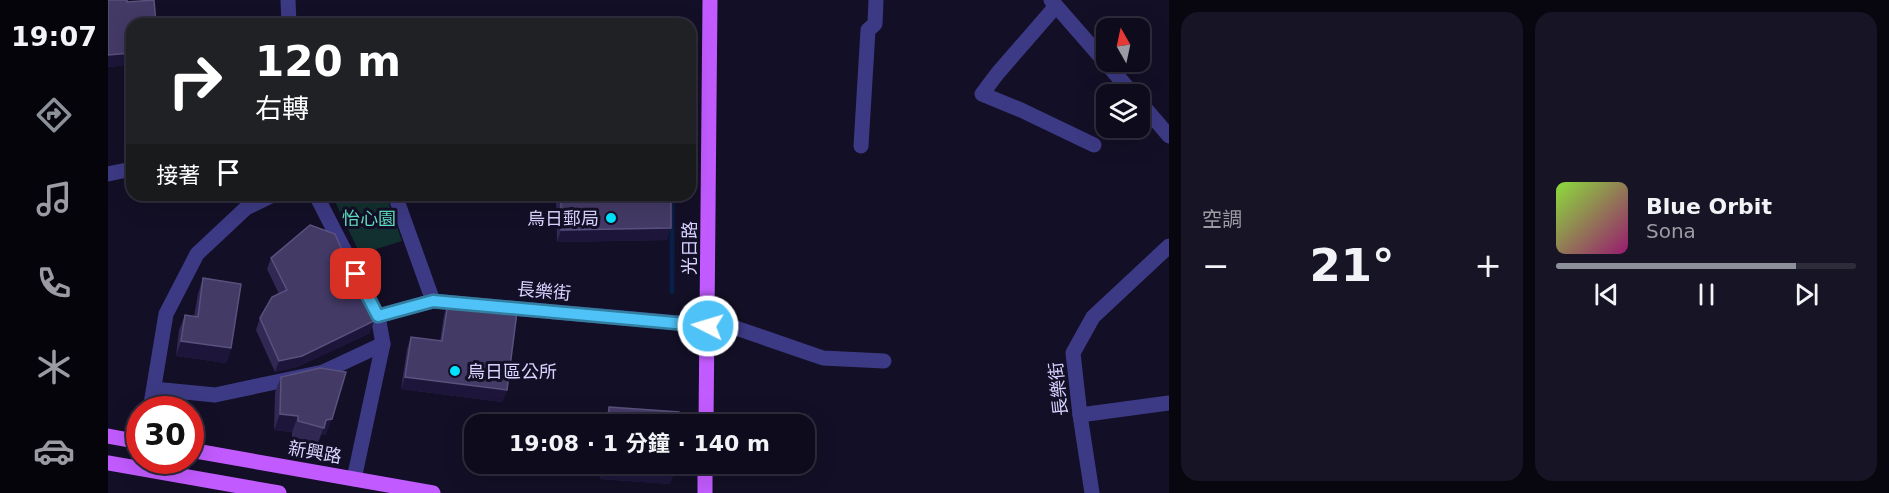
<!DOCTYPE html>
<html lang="zh-TW">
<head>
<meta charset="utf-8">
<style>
	:root { --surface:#0e0b1c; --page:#171425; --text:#f1f3f6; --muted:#9b9ba3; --line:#2e2b3b; --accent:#8c9099 }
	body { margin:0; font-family:"DejaVu Sans","Noto Sans TC",sans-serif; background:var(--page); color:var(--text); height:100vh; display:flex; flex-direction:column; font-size:22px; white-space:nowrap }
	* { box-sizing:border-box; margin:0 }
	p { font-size:20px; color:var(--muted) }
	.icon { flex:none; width:33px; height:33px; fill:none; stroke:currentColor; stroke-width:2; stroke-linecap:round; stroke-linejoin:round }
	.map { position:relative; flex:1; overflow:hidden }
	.drawer { display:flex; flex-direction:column; gap:12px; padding:12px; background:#08060f; width:720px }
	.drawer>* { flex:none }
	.banner { position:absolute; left:18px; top:18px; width:570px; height:183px; border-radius:18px; box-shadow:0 6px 24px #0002,0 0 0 2px var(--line); background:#202124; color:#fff; overflow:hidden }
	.needle { width:39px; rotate:351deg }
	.fabs { position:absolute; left:988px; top:18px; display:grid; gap:12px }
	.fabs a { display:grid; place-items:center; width:54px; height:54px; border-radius:12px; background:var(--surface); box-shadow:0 6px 24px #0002,0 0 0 2px var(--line); font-size:30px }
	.speed { position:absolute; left:18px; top:396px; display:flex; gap:12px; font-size:30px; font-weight:700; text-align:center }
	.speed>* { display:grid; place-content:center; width:78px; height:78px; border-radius:50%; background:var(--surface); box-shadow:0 6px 24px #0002,0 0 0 2px var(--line); line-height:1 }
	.speed .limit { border:9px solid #d22; background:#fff; color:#111 }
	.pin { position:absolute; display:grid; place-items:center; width:51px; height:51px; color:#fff; margin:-26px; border-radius:12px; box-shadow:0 3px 9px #0006 }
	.me { position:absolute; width:66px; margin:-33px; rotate:275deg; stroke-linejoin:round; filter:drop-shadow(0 0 4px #0008) }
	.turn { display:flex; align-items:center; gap:21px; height:126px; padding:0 30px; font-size:27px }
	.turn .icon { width:78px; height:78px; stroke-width:2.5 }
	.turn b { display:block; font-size:42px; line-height:51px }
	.then { display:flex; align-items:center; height:57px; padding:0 30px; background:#0003; gap:12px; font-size:22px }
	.big { font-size:45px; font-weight:700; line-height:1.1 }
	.drawer .widget { flex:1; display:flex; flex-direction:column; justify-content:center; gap:9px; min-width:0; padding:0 21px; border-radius:18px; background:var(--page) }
	.song { display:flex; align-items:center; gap:18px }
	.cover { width:72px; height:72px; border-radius:9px; background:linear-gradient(135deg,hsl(90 70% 55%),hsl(320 70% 35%)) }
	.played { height:6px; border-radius:3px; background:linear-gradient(90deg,var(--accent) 80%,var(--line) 80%) }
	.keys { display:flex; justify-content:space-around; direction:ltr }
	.heat { display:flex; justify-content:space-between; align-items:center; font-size:33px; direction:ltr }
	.drawer .tiles { flex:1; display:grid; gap:12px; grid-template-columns:repeat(2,1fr) }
	.trip { position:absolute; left:356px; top:414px; width:351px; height:60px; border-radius:18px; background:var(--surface); box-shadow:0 6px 24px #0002,0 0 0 2px var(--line); font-weight:700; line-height:60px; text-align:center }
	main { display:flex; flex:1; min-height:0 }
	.tabs { display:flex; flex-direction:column; width:108px; justify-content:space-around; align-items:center; background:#06040b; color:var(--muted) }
	.tabs .icon { width:42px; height:42px }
	.tabs .current { color:var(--accent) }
	.tabs b { font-size:27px; color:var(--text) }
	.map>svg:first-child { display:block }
	.green { fill:#12302f }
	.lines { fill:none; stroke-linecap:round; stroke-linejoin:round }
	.stream { stroke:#0a1f44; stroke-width:5 }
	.minor { stroke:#3d3a85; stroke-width:15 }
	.major { stroke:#c25bff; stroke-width:15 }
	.wall { fill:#312854 }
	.shaded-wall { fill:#1d163a }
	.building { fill:#433a66; stroke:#5a527e; stroke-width:1.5 }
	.route-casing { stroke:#337fa1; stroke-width:15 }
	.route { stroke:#4fc3f7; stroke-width:10 }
	.poi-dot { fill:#00e5ff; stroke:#130f26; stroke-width:2 }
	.labels { text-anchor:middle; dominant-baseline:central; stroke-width:6; stroke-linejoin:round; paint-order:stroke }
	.park-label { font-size:18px; fill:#5fe0c0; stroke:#130f26 }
	.poi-label { font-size:18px; fill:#d9d4ff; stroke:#130f26; text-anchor:end }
	.street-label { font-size:18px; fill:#d9d4ff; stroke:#130f26 }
</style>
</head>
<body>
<main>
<nav class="tabs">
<b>19:07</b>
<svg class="icon current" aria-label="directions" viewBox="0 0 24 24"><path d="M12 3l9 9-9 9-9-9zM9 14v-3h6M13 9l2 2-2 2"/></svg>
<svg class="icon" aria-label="music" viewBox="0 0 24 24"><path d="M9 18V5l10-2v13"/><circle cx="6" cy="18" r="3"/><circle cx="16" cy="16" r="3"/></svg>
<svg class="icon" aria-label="phone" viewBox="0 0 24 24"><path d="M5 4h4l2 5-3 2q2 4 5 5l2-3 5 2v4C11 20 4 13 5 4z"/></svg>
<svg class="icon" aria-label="climate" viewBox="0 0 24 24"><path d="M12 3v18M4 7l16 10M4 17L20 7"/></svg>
<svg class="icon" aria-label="car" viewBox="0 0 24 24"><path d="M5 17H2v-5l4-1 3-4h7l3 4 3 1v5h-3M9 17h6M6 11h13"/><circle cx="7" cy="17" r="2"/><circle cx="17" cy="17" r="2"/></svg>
</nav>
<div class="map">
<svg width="1061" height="493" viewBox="0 0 1061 493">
	<rect width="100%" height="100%" fill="#130f26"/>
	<polygon class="green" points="224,195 278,195 294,241 252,254"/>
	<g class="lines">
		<polyline class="stream" points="564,292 564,195"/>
		<g class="minor">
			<polyline points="180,0 181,24"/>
			<polyline points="943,0 1025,94"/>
			<polyline points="948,6 889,74 874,94 913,110 986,145"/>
			<polyline points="1032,102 1061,136"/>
			<polyline points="753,146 760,30 767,24 768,0"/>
			<polyline points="0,174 24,169"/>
			<polyline points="208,195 270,316 275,344 246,479"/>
			<polyline points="287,195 325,301"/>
			<polyline points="270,316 325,301 380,306 628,328 715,358 776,361"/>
			<polyline points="46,389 107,395 215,372 275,344"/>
			<polyline points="42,410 58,314 89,254 138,208 165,195"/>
			<polyline points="972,415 1061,403"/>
			<polyline points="984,493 972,415 965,353 985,317 1061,246"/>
		</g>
		<g class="major">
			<polyline points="598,424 602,0"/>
			<polyline points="0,436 32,442"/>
			<polyline points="82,450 325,493"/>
			<polyline points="0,463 171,493"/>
			<polyline points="597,493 597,464"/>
		</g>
	</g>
	<g class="wall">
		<polygon points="0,0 24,24 24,85 20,85 18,65 0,67"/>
		<polygon points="448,195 563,195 559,240 449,242"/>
		<polygon points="163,258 262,333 189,367 167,372 148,330 152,318 171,294 159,269"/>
		<polygon points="95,278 123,348 118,363 68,356 71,330 77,315 86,316 90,294"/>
		<polygon points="340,303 399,390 394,402 293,389 299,349 303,337 332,341 336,315"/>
		<polygon points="212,368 218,435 213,435 210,443 184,437 184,432 166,430 167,392 173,377"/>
		<polygon points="501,407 570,424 497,424 498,416"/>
		<polygon points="494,464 566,464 565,475 562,484 492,479"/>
	</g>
	<g class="shaded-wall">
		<polygon points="22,53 18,65 0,67 0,55"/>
		<polygon points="24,76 24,85 20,85"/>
		<polygon points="563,228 559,240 449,242 453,230"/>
		<polygon points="266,321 262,333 189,367 167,372 171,361"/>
		<polygon points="73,341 123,348 118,363 68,356"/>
		<polygon points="297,377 399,390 394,402 293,389"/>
		<polygon points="172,414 190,416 184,432 166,430"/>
		<polygon points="224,419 218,435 213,435 218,420"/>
		<polygon points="496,469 565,475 562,484 492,479"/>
	</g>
	<g class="building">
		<polygon points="0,0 19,0 19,2 46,0 48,24 24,24 24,66 22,53 0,55"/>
		<polygon points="453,195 563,195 563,228 453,230"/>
		<polygon points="202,225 227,234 266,321 194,356 171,361 152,318 164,297 179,290 163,258"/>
		<polygon points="95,278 133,284 123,348 73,341 77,315 90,317"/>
		<polygon points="340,303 409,312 399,390 297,377 303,337 334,341"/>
		<polygon points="212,368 238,372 224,419 218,420 216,428 190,421 190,416 172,414 173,377"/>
		<polygon points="501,407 571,412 570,424 500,424"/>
		<polygon points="496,464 566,464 565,475 496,469"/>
	</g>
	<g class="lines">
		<defs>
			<polyline id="route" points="248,274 270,316 325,301 600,326"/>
		</defs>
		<use href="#route" class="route-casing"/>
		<use href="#route" class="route"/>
	</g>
	<g class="poi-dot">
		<circle cx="503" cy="218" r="6"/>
		<circle cx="347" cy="371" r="6"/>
	</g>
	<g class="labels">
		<g class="park-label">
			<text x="261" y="218">怡心園</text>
		</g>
		<g class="poi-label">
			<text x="491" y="218">烏日郵局</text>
			<text x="359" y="371" text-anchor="start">烏日區公所</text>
		</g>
		<g class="street-label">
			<text transform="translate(581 248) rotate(-90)">光日路</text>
			<text transform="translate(436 291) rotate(5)">長樂街</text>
			<text transform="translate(950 389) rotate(-96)">長樂街</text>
			<text transform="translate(207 452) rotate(10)">新興路</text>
		</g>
	</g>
</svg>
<div class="fabs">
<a><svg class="needle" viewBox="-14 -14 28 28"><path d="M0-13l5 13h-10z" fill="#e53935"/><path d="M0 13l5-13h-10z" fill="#9b9ba3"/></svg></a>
<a><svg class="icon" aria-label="layers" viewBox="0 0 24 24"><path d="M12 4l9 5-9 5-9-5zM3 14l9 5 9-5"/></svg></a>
</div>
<div class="speed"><div class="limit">30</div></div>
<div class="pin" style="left:248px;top:274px;background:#d93025"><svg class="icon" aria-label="arrive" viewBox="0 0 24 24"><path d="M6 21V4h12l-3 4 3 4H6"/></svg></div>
<svg class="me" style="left:600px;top:326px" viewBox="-20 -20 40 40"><circle r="17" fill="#4fc3f7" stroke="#fff" stroke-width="3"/><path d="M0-11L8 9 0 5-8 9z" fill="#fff"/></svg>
<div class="trip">19:08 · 1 分鐘 · 140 m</div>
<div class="banner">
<div class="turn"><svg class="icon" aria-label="right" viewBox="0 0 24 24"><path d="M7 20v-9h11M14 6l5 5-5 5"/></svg><div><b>120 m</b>右轉</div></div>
<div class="then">接著<svg class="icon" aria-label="arrive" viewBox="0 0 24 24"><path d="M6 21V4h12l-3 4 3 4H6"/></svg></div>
</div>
</div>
<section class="drawer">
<div class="tiles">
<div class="widget"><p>空調</p>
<div class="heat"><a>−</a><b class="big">21°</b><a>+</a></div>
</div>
<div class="widget">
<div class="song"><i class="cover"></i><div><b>Blue Orbit</b><p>Sona</p></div></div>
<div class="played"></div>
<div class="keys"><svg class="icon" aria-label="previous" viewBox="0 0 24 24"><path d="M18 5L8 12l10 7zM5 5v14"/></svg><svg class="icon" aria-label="pause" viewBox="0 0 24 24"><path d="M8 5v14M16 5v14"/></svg><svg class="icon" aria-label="next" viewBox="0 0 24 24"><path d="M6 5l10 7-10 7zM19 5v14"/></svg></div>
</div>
</div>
</section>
</main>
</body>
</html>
